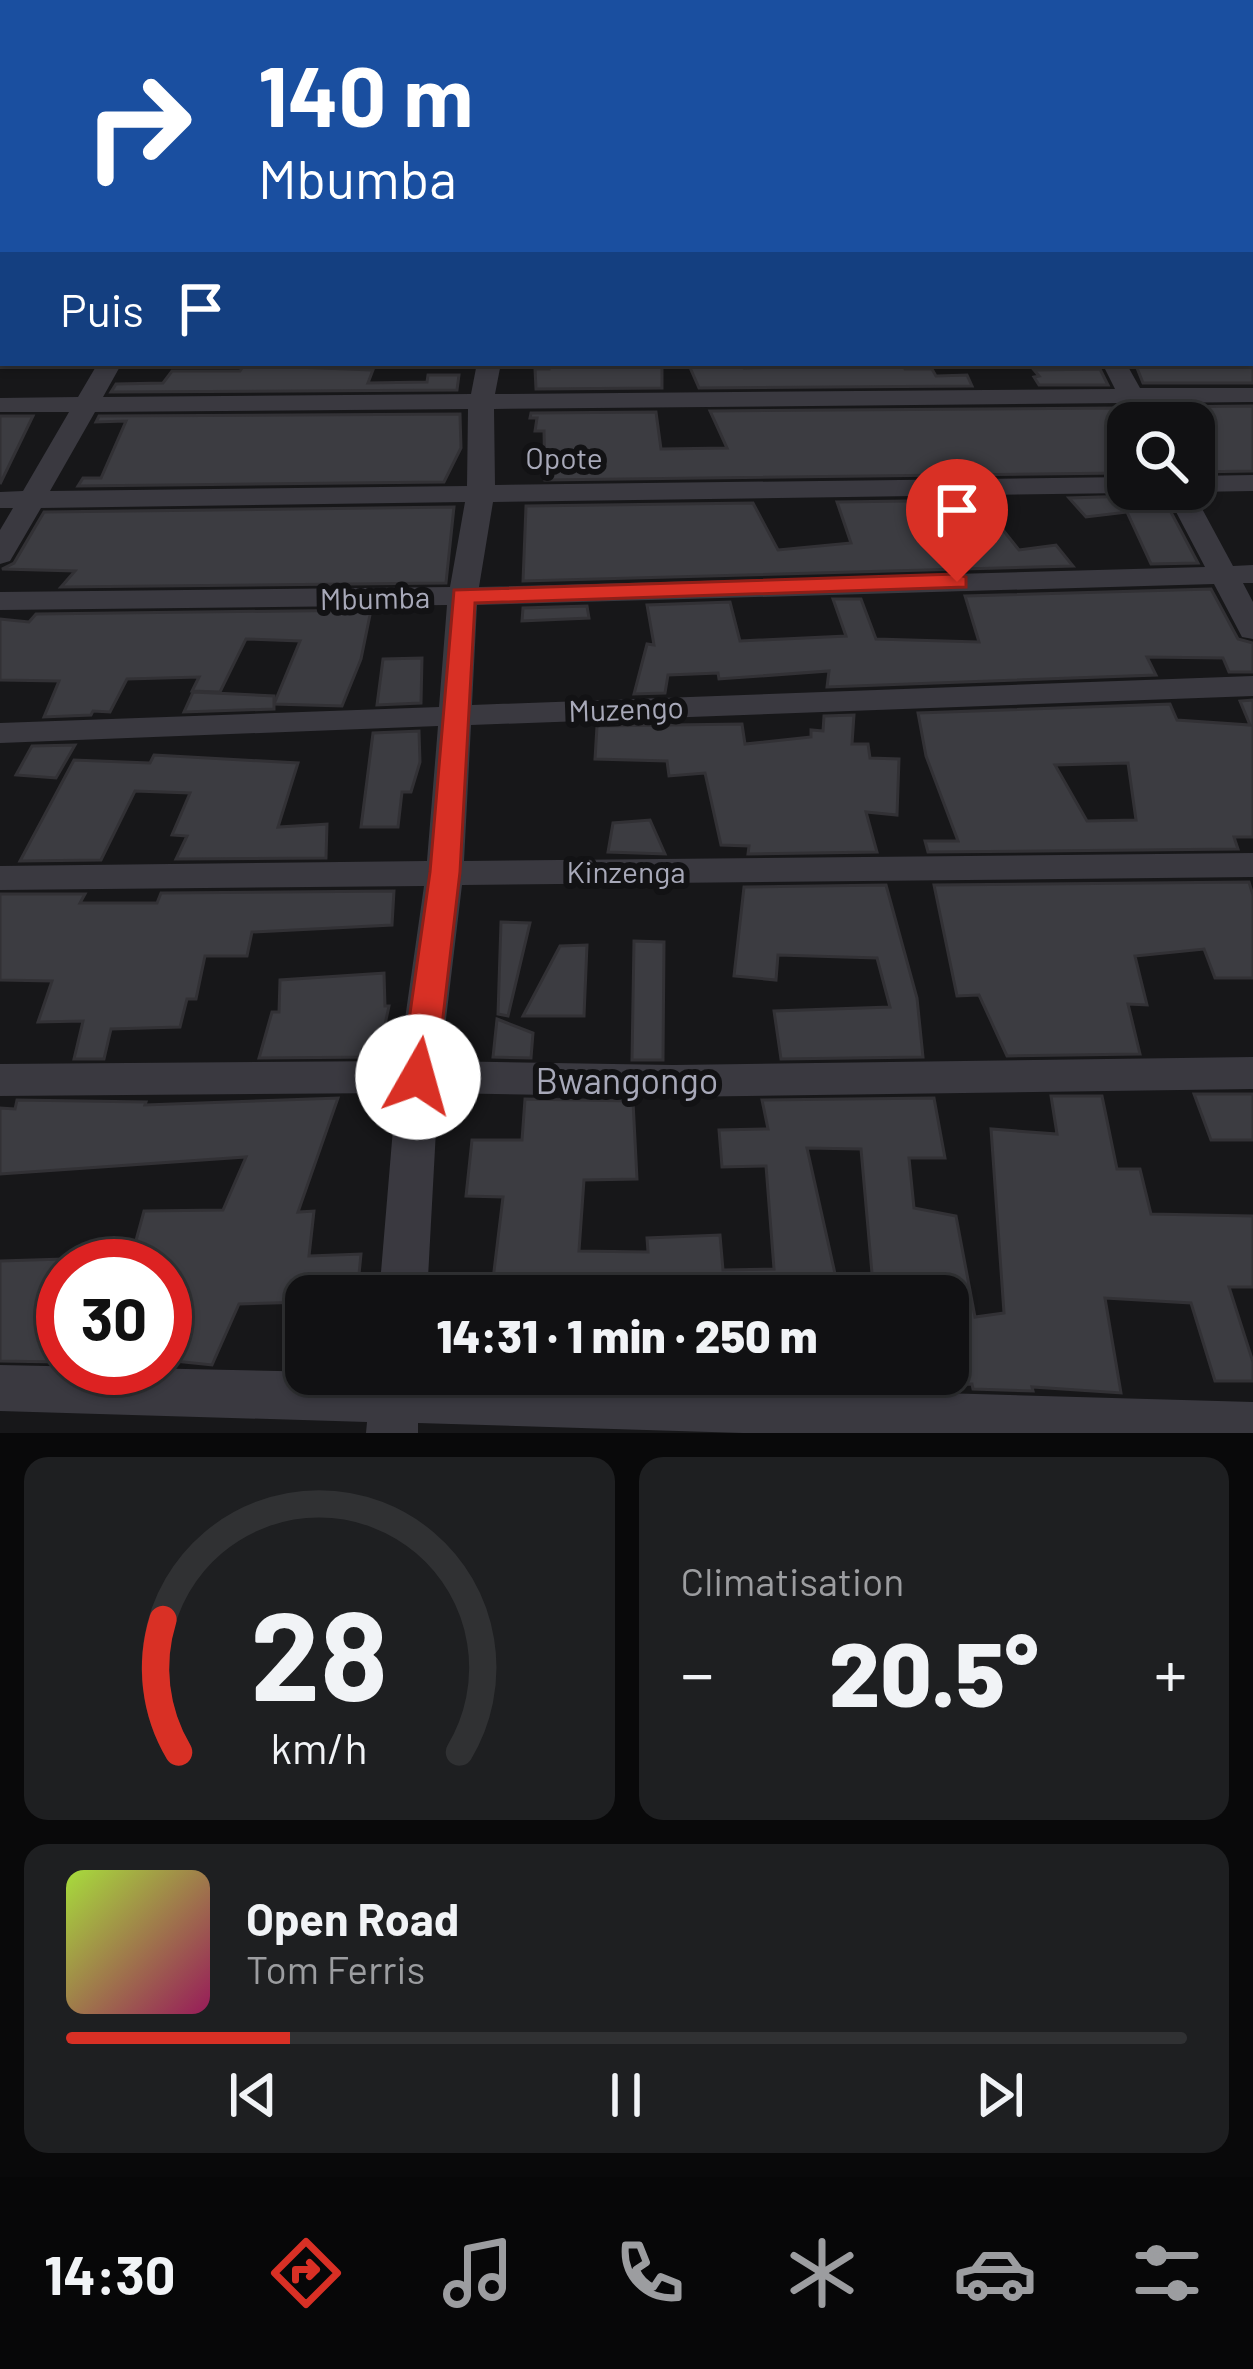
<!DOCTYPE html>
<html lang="fr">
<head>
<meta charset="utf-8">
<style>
	:root { --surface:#111113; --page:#1e1f21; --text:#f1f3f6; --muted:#9c9da0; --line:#303133; --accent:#d93025 }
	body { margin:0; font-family:Barlow,sans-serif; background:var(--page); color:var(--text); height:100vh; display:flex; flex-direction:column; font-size:45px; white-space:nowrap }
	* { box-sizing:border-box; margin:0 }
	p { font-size:39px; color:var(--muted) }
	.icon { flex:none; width:66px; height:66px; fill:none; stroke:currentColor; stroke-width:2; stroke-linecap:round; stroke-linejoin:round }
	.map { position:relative; height:1433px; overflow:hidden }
	.panel { display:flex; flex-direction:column; gap:24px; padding:24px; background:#09090a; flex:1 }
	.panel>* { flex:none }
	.banner { position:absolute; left:0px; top:0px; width:1254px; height:366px; box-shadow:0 3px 9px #0004,0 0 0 3px var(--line); background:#1a4fa0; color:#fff; overflow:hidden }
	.controls { position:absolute; left:1107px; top:402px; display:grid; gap:24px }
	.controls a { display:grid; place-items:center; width:108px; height:108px; border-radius:24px; background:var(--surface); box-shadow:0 3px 9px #0004,0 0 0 3px var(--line); font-size:60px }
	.speed { position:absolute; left:36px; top:1239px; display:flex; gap:24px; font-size:60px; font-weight:700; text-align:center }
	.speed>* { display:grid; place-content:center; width:156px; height:156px; border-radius:50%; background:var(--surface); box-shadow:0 3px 9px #0004,0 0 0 3px var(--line); line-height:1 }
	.speed .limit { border:18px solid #d22; background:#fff; color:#111 }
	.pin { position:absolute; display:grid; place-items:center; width:102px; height:102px; color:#fff; margin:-123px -51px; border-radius:50% 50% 50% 0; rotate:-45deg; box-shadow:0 0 12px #0007 }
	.pin .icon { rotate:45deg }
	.me { position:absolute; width:132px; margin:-66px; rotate:7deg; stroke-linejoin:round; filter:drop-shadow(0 0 9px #0008) }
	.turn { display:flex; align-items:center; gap:42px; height:252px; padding:0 60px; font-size:54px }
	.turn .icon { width:156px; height:156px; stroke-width:2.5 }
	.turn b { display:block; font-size:84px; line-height:102px }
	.then { display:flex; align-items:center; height:114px; padding:0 60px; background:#0003; gap:24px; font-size:45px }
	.big { font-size:90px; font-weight:800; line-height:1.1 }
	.panel .card { flex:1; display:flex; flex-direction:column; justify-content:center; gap:18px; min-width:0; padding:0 42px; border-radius:24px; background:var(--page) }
	.panel .dial { align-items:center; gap:0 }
	.dial svg { height:312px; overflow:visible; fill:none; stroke:var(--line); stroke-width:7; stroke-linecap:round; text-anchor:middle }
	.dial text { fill:var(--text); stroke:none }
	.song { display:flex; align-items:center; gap:36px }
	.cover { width:144px; height:144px; border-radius:18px; background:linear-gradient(135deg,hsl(80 70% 55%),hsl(330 70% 35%)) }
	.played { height:12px; border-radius:6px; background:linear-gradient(90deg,var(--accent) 20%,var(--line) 20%) }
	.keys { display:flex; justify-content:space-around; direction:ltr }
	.heat { display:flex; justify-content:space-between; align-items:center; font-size:66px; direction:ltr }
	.panel .tiles { flex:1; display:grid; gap:24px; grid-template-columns:1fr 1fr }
	.card:last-child { grid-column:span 2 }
	.trip { position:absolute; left:285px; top:1275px; width:684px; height:120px; border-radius:24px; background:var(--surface); box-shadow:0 3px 9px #0004,0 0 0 3px var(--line); font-weight:800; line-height:120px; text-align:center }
	.tab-bar { display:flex; height:192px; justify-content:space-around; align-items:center; background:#070708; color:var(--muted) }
	.tab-bar .icon { width:84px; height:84px }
	.tab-bar .on { color:var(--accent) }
	.tab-bar b { font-size:54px; color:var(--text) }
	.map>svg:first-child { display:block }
	.built { fill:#232326 }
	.building { fill:#3c3c41; stroke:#323135; stroke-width:3; fill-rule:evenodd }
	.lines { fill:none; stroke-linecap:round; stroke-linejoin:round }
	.service { fill:#3a3940; fill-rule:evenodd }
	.minor { fill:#3a3940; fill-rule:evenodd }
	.route { fill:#d93025; stroke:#8d1f18; stroke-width:3 }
	.labels { text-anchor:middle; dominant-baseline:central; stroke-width:12; stroke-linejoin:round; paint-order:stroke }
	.street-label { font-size:30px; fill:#a8a9b9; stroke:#121214 }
	.near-street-label { font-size:36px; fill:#a8a9b9; stroke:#121214 }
</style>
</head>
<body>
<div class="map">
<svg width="1253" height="1433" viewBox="0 0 1253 1433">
	<rect width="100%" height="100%" fill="#171719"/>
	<polygon class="built" points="517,0 1253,0 1253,195 1251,3"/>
	<g class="building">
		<polygon points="549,363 662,363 662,388 536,389 535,369 549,369"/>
		<polygon points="688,363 746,363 745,368 903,363 905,369 932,369 936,376 967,375 972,386 699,388"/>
		<polygon points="1135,363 1253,367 1253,383 1143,383"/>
		<polygon points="244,365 373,370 368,383 427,382 428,375 459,375 457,390 111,392 116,384 163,383 172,371 240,371"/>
		<polygon points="1100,369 1108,385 1039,385 1034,377 1039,376 1034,370"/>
		<polygon points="1253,406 1253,471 1194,472 1194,423 1163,423 1156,407"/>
		<polygon points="1120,408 1128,423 1128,446 1107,445 1122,473 545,480 544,431 535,431 537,418 530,418 531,413 656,412 661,449 727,448 710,411"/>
		<polygon points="460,414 461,448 444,482 78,486 83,478 101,478 126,421 96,422 99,416"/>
		<polygon points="0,416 33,416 0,484"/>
		<polygon points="1134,496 1164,499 1198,563 1151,564 1127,512 1086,517 1069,498"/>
		<polygon points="979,500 1019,550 1056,545 1073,566 523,581 526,506 753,503 778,550 851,543 837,502"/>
		<polygon points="454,507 446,583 61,587 75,571 2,569 14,563 44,512"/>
		<polygon points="1211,589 1238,639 1253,643 1253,672 1229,672 1223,658 1147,657 1156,675 827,687 829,671 719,679 718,673 694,674 668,675 665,693 634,694 647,644 654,645 647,605 730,602 740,641 846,636 833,599 861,599 876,639 979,642 965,596"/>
		<polygon points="587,606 589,618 522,621 523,608"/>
		<polygon points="371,610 361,659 342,706 274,704 300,641 246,639 220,692 192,691 199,677 127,679 110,712 93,711 91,715 44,717 59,681 0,680 0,619 29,622 36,614"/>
		<polygon points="422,658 421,703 377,705 383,659"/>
		<polygon points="193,692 274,696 274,709 184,712"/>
		<path d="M1253 700V837H1234L1238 849 928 852 925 841H958L926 756 918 713 1170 704 1177 720 1250 725 1240 701ZM1128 763 1136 820 1087 821 1055 765Z"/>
		<polygon points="854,715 852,744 868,744 870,758 899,759 897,815 866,812 877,852 748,854 749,846 721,845 705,773 669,776 667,761 595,759 597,726 742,724 745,744 811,737 811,730 823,731 824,716"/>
		<polygon points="419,731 420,762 411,792 402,792 398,827 361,827 373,733"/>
		<polygon points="75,745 56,778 16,775 32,746"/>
		<polygon points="154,755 298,763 278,827 327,824 326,858 176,859 187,836 172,835 190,793 135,791 101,860 20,861 74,760 150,763"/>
		<polygon points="650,820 665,854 608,852 613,823"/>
		<polygon points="1249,882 1253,895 1253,978 1215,978 1204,949 1135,956 1147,1005 1128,1004 1140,1054 1007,1056 979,995 957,996 934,885"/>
		<polygon points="886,885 917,998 923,1057 781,1059 774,1011 890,1007 877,958 778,955 776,980 734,976 744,887"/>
		<polygon points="394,891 392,925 252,932 247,956 205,956 196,999 187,999 180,1027 111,1029 104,1059 74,1059 83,1021 38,1022 52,981 0,980 0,894 85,894 80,903 157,903 161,893"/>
		<polygon points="501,922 530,923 508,1016 498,1014"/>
		<polygon points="634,941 664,942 663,1060 632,1060"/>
		<polygon points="587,945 584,1016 523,1016 560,946"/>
		<polygon points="384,973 385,1006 389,1006 378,1057 259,1058 272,1012 279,1012 280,980"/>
		<polygon points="497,1019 533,1033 531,1058 493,1057"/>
		<polygon points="1194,1094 1253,1094 1253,1140 1211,1140"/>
		<polygon points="1051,1096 1102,1096 1117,1169 1140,1169 1151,1214 1253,1216 1253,1287 1229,1287 1253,1362 1253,1381 1215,1381 1191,1303 1105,1298 1121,1393 1032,1387 1033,1391 973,1389 972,1384 948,1385 948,1296 874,1296 861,1149 807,1148 840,1296 491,1296 503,1197 466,1196 472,1140 522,1140 525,1099 633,1101 637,1179 584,1180 579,1251 648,1252 647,1238 720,1235 723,1270 774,1269 766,1166 722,1167 719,1130 768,1129 762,1100 934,1098 945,1158 909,1158 914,1208 956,1216 975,1317 1004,1313 991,1129 1057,1134"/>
		<polygon points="338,1098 298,1212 314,1211 309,1256 361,1254 358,1285 306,1287 306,1302 239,1304 212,1365 174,1361 191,1324 165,1322 165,1266 129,1266 144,1211 223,1210 246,1157 0,1174 0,1108 15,1109 17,1100 146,1102 145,1105"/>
		<polygon points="63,1259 63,1342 58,1362 0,1361 0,1261"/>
	</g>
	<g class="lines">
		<g class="service">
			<polygon points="705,0 713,0 711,3 703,3"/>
			<rect x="791" y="0" width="8" height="3"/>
			<rect x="1251" y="54" width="2" height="4"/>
			<rect x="1251" y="101" width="2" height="6"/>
		</g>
		<g class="minor">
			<polygon points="30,0 93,0 28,3"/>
			<rect x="308" y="0" width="14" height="3"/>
			<polygon points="416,0 443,0 445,3 418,3"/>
			<polygon points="460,0 482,0 484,3 462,3"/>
			<rect x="0" y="28" width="3" height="10"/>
			<rect x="0" y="62" width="3" height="10"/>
			<polygon points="0,100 3,101 3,111 0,110"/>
			<rect x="0" y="146" width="3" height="12"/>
			<rect x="0" y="198" width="3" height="12"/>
			<rect x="1251" y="227" width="2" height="12"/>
			<rect x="1251" y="254" width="2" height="12"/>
			<rect x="0" y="257" width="3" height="13"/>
			<rect x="1251" y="312" width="2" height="14"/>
			<rect x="0" y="327" width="3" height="14"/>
			<path d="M98 363H122L103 397 471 394 477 363H501L495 394 1115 389 1102 363H1126L1140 388H1253V402L1148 403 1159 423H1133L1123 403 494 409 495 485 1128 477V489H1139L1128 493 493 502 479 587 1205 567 1164 489H1194V476L1253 475V491L1193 492 1233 566 1253 565V583H1243L1253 602V639L1242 637 1214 584 477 605 472 705 1253 676V696L471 725 464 861 1253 853V877L462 885 441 1061 673 1065 1253 1057V1089L673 1097 438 1093 427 1296H379L396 1093 0 1096V1064L399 1061 424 886 0 890V866L427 861 438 726 0 743V723L439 707 447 605 0 610V592L450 587 465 502 41 508 10 561 0 564V530L13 508H0V492L23 491 69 412H0V398L78 397ZM468 409 467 486 50 491 95 412Z"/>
			<polygon points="0,1365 422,1374 422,1378 1253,1402 1253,1433 743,1433 418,1423 418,1433 366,1433 367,1422 0,1411"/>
		</g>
	</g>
	<polygon class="route" points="957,574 966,577 966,587 475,603 460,872 436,1077 431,1086 418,1090 406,1086 401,1077 430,872 454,590"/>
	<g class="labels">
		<g class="street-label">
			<text x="564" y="457">Opote</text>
			<text transform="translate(375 597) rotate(-1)">Mbumba</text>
			<text transform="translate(626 708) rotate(-2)">Muzengo</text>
			<text x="626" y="871">Kinzenga</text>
		</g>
		<g class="near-street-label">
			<text x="627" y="1079">Bwangongo</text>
		</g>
	</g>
</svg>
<div class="controls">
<a><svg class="icon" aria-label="search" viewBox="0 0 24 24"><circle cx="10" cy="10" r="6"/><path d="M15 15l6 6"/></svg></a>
</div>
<div class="speed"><div class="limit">30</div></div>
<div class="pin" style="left:957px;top:582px;background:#d93025"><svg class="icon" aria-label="arrive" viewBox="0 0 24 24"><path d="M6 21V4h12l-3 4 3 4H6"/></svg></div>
<svg class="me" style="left:418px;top:1077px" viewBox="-20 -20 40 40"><circle r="19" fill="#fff"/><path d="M0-13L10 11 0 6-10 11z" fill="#d93025"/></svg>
<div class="trip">14:31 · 1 min · 250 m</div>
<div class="banner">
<div class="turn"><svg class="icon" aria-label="right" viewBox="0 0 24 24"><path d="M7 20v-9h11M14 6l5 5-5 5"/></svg><div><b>140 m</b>Mbumba</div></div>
<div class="then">Puis<svg class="icon" aria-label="arrive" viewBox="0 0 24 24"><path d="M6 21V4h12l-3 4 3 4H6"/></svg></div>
</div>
</div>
<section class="panel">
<div class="tiles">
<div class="card dial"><svg viewBox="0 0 100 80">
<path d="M14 69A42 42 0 1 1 86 69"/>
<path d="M14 69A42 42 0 0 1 10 35" stroke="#d93025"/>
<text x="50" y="56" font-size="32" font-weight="700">28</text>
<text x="50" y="72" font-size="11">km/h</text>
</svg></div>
<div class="card"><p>Climatisation</p>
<div class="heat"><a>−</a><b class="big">20.5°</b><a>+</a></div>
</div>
<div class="card">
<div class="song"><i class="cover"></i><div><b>Open Road</b><p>Tom Ferris</p></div></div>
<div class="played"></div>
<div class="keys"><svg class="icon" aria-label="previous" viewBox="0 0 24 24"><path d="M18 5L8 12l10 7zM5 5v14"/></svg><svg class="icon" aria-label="pause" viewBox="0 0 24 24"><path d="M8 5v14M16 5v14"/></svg><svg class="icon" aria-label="next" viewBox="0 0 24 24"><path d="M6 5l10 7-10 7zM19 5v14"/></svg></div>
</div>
</div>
</section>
<nav class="tab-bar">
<b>14:30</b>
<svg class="icon on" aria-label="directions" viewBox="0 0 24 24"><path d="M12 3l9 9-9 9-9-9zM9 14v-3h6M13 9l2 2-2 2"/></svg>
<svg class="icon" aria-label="music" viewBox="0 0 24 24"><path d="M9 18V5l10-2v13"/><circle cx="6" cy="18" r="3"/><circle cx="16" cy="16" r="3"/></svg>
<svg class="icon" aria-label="phone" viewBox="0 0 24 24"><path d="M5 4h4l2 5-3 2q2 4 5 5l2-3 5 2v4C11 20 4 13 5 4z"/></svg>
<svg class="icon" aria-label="climate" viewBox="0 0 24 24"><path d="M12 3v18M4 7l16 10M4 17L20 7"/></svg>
<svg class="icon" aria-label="car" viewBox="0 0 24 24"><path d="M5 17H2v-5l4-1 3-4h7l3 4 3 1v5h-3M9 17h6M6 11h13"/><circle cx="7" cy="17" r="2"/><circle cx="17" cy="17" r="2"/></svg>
<svg class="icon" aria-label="filters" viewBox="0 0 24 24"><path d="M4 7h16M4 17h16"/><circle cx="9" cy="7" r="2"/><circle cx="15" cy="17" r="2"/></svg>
</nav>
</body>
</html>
